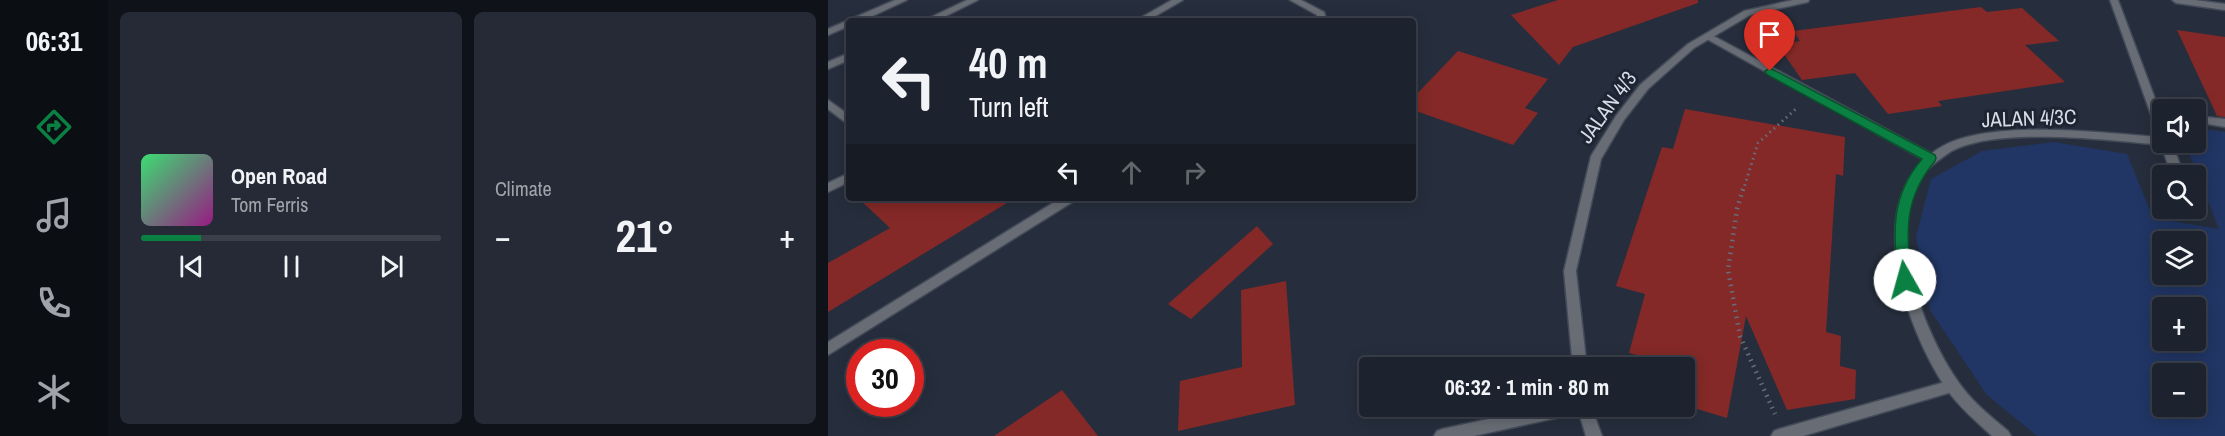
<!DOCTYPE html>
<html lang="en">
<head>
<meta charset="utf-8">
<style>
	:root { --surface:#1c222e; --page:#252a36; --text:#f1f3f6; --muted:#a0a4aa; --line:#3a3f4a; --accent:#0b8043 }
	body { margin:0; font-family:"Archivo Narrow",sans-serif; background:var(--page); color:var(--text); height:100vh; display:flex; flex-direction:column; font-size:22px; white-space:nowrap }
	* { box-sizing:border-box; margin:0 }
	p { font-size:20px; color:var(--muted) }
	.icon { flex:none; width:33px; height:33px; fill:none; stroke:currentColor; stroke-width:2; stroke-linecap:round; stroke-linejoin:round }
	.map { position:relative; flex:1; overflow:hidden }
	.panel { display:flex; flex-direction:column; gap:12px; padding:12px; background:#0f1319; width:720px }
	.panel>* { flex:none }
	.hud { position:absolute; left:18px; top:18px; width:570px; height:183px; border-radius:6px; box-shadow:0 3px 15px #0003,0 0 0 2px var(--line); background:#1c222e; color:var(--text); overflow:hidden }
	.buttons { position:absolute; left:1324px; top:99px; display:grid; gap:12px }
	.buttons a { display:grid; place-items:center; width:54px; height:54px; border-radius:6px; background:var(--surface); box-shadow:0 3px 15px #0003,0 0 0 2px var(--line); font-size:30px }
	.speed { position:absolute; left:18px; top:339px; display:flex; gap:12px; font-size:30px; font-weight:700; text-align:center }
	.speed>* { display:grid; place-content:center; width:78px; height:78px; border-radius:50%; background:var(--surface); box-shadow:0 3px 15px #0003,0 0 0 2px var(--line); line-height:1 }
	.speed .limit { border:9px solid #d22; background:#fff; color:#111 }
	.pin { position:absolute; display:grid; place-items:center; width:51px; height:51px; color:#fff; margin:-62px -26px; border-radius:50% 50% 50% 0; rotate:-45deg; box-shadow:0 0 6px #0007 }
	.pin .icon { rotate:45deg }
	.me { position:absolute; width:66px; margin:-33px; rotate:353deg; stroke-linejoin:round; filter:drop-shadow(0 0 4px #0008) }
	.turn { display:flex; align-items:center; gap:21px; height:126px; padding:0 24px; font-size:27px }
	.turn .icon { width:78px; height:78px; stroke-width:2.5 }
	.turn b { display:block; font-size:42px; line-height:51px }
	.lanes { display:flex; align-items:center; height:57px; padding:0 24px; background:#0003; justify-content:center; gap:30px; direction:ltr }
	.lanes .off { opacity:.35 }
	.big { font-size:45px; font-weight:800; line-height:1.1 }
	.panel .card { flex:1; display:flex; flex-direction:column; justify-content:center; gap:9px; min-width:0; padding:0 21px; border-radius:9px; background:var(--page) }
	.song { display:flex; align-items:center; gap:18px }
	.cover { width:72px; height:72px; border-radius:9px; background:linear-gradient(135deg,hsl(140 70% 55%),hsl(310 70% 35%)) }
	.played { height:6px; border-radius:3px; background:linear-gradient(90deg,var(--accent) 20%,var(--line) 20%) }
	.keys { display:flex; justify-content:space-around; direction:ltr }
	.heat { display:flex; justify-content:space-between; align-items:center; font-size:33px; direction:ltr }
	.panel .tiles { flex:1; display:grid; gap:12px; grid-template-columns:repeat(2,1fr) }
	.trip { position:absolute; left:531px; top:357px; width:336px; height:60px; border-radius:6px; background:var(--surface); box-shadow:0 3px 15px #0003,0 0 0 2px var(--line); font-weight:800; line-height:60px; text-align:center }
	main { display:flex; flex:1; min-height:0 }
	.tabs { display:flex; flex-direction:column; width:108px; justify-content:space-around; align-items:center; background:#0b0e12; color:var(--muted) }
	.tabs .icon { width:42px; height:42px }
	.tabs .selected { color:var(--accent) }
	.tabs b { font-size:27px; color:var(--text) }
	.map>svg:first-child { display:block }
	.green { fill:#213665; fill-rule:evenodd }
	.building { fill:#842927 }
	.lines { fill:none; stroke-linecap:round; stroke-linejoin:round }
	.lane-casing { stroke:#424a58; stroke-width:3 }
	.street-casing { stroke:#424a58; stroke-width:3 }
	.path-far1 { stroke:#676e7b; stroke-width:3; stroke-dasharray:1.5 4; stroke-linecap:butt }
	.path { stroke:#676e7b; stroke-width:4.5; stroke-dasharray:1.5 5; stroke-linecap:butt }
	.lane { fill:#686c74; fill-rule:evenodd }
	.street { fill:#686c74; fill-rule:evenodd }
	.route { fill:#0b8043; stroke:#07532c; stroke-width:1.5 }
	.labels { text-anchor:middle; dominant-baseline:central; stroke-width:6; stroke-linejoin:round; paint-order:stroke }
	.street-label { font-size:21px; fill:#d7dce6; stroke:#1d2432 }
</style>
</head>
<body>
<main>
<nav class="tabs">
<b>06:31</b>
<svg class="icon selected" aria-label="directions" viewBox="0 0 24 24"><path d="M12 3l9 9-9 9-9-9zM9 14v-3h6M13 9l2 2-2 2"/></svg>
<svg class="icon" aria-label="music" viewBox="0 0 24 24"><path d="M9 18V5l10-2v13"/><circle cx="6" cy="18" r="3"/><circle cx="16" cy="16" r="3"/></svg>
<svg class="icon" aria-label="phone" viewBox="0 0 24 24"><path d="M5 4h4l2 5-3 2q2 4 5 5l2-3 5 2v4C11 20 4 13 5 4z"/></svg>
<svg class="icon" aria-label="climate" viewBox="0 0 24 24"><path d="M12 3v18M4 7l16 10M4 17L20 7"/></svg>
</nav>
<section class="panel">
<div class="tiles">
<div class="card">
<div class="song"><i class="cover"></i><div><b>Open Road</b><p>Tom Ferris</p></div></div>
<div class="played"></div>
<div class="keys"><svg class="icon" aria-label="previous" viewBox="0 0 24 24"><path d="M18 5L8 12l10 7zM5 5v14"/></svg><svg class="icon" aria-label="pause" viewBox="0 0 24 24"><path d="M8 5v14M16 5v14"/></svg><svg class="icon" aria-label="next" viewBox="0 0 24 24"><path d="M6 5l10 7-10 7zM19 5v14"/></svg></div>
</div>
<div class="card"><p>Climate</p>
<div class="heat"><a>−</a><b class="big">21°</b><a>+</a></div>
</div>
</div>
</section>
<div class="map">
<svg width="1397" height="436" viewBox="0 0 1397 436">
	<rect width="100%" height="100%" fill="#262e3d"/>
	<path class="green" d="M1368 128 1397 132V436H1209L1159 395 1102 310 1088 237 1103 179 1154 151 1226 142 1299 154 1325 218 1391 229 1357 143 1368 142ZM1335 242H1368V274H1335ZM1335 308H1368V340H1335ZM1335 374H1368V406H1335Z"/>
	<g class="building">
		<polygon points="730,0 870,0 870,3 745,47 731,65 683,15"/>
		<polygon points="1153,7 1159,12 1194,8 1231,41 1197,45 1237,82 1110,101 1114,106 1060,114 1027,73 974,80 949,44 972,41 965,31"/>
		<polygon points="1349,30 1397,37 1397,117 1389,116"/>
		<polygon points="630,51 720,79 697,108 710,113 685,145 585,110 585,98"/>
		<polygon points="857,109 1017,137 1015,176 1008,174 998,332 1013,336 1012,366 1028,370 1027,399 959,410 918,316 899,418 856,405 856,368 817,368 819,358 801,353 817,294 788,286 834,147 845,149"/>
		<polygon points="30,198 187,198 0,312 0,263 62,228"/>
		<polygon points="429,226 445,244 363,319 340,304"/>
		<polygon points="458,281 467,405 350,431 352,381 414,367 413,290"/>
		<polygon points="234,390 270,436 166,436"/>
	</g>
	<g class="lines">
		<defs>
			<g id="lane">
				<polygon points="462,0 473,0 496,12 499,21 489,21 489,15"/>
				<polygon points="880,33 1106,155 1108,158 1106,161 1098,161 877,38 875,36"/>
				<polygon points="1368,116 1397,119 1397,127 1368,122"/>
				<polygon points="233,198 248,198 246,201 0,355 0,342"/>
				<polygon points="1124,380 1129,382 1131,386 1129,390 1124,392 975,436 943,436 946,431 951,429"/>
			</g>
			<g id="street">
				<polygon points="67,0 79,0 34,21 21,21 21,26 0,35 0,29"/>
				<polygon points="139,0 150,0 108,21 95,21"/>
				<polygon points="344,0 355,0 319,21 307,21"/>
				<polygon points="965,0 981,0 980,2 922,15 866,48 820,89 796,120 773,159 748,271 759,368 745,368 736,271 763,156 788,116 812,85 860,44 916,11"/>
				<path d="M1282 0H1290L1335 120V142H1344L1356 176H1344L1333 145C1281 140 1167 126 1122 152 1115 157 1103 165 1097 172 1054 225 1095 331 1129 380 1142 400 1162 416 1180 431L1183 436H1164C1149 422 1132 408 1120 391 1077 329 1029 194 1115 146 1166 119 1274 133 1331 137Z"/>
				<polygon points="1344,0 1367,0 1397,4 1397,10 1348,3"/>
				<polygon points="21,53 21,60 0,69 0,62"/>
				<polygon points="0,100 21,115 21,125 0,109"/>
				<polygon points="21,173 21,182 0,192 0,183"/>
				<polygon points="1356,208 1368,208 1369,213 1363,217 1359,216"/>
				<polygon points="721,406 763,406 774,436 758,436 751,413 646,436 606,436 609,431 614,429"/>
			</g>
		</defs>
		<use href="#lane" class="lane-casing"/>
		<use href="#street" class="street-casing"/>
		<polyline class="path-far1" points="915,191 930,143 970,107"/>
		<polyline class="path" points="915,189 909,209 900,270 912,336 947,414"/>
		<use href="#lane" class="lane"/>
		<use href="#street" class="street"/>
	</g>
	<path class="route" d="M942 68 1107 155 1108 158 1107 161C1075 199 1078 234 1084 280L1082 284H1072L1070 280C1065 235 1062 196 1094 159L938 74 937 71Z"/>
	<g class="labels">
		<g class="street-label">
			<text transform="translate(779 107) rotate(-54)">JALAN 4/3</text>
			<text transform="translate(1201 118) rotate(-2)">JALAN 4/3C</text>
		</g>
	</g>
</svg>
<div class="buttons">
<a><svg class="icon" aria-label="sound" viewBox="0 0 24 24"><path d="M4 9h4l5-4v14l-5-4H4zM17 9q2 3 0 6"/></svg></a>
<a><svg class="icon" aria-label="search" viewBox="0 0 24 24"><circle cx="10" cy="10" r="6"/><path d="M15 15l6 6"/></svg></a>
<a><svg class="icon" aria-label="layers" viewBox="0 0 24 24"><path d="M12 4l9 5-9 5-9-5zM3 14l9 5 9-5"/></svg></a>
<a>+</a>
<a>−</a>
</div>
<div class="speed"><div class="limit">30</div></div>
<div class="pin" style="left:942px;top:71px;background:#d93025"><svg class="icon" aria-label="arrive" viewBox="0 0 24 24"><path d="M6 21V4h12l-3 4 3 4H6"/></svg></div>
<svg class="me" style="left:1077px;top:280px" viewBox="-20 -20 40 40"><circle r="19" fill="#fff"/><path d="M0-13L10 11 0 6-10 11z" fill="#0b8043"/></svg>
<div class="trip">06:32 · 1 min · 80 m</div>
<div class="hud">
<div class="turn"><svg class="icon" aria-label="left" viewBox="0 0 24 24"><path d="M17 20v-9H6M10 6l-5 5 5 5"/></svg><div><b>40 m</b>Turn left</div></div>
<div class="lanes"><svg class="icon" aria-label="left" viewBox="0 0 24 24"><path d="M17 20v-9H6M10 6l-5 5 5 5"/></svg><svg class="icon off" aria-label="ahead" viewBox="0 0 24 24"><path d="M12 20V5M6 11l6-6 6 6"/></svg><svg class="icon off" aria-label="right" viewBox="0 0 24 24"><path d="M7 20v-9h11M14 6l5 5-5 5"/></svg></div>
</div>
</div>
</main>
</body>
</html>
